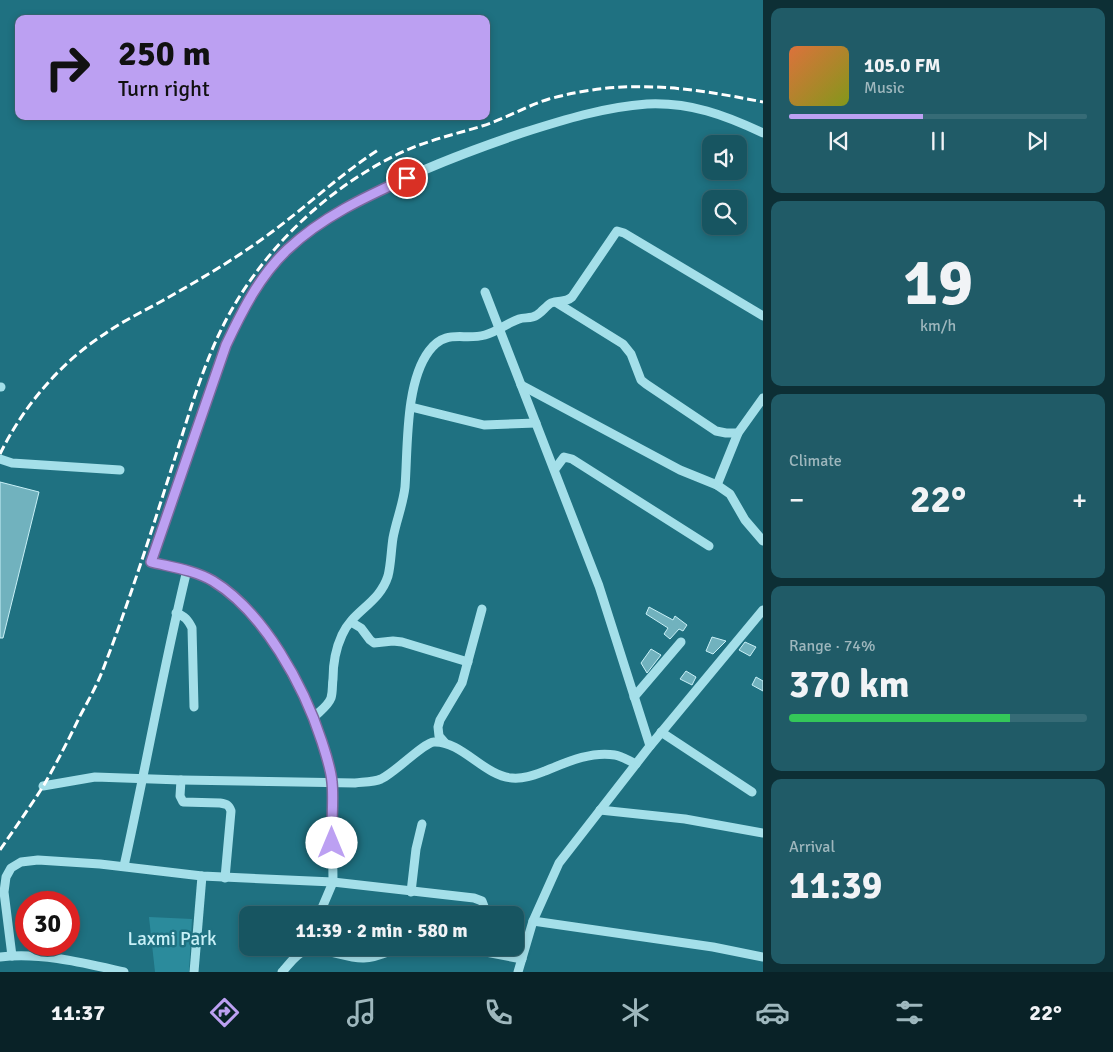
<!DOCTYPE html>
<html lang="en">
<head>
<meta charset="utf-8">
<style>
	:root { --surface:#175561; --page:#205b67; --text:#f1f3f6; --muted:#9eb7bd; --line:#366b76; --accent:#bca0f2 }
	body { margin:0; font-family:Signika,sans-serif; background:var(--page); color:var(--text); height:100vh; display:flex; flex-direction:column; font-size:19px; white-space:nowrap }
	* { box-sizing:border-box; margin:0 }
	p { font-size:16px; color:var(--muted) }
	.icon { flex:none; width:28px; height:28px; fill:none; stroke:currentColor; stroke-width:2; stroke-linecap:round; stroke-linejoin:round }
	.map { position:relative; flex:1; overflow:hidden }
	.panel { display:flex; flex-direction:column; gap:8px; padding:8px; background:#0d2f35; width:350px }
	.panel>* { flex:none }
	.banner { position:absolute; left:15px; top:15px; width:475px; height:105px; border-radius:10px; box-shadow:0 2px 8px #0003,0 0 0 1px var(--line); background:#bca0f2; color:#111; overflow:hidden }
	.tools { position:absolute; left:702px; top:135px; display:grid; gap:10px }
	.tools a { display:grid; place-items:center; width:45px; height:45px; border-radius:10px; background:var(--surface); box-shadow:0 2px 8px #0003,0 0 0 1px var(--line); font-size:25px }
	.speed { position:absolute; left:15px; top:891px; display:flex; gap:10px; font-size:25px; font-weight:700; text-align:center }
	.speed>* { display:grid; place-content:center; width:65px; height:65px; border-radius:50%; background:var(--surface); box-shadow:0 2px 8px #0003,0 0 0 1px var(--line); line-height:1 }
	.speed .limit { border:8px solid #d22; background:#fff; color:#111 }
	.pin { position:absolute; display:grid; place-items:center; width:42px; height:42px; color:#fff; margin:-21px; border:2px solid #fff; border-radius:50%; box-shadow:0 1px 5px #0007 }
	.me { position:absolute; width:55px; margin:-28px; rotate:0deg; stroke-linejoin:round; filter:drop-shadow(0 0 4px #0008) }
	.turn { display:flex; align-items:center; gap:18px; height:105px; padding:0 20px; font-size:22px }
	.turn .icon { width:65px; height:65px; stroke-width:2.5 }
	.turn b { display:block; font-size:35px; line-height:42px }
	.big { font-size:38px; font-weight:700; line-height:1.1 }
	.panel .card { flex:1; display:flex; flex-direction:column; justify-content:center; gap:8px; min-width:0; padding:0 18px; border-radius:10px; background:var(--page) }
	.panel .dial { align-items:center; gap:0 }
	.dial b { font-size:65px; line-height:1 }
	.song { display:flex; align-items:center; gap:15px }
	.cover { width:60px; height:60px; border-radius:8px; background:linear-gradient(135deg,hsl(20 70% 55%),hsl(70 70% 35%)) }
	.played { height:5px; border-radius:2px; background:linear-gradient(90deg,var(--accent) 45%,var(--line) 45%) }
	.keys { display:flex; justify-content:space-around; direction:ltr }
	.heat { display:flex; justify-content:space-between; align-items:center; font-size:28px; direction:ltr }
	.charge { height:8px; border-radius:4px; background:linear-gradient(90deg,#34c759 74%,var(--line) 0) }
	.trip { position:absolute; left:239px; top:906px; width:285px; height:50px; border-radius:10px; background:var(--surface); box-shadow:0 2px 8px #0003,0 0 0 1px var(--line); font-weight:700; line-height:50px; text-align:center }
	.tabs { display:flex; height:80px; justify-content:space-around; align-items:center; background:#092227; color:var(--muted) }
	.tabs .icon { width:35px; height:35px }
	.tabs .current { color:var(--accent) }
	.tabs b { font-size:22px; color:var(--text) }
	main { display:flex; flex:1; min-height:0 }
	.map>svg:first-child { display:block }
	.green { fill:#2b8b9c }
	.building { fill:#71b2be; stroke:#c8f0f7 }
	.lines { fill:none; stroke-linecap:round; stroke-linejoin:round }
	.minor { stroke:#a4dfe9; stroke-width:9 }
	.rail { stroke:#fff; stroke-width:3; stroke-dasharray:9 4; stroke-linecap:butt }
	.route-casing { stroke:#7a689d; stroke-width:12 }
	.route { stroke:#bca0f2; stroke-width:9 }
	.labels { text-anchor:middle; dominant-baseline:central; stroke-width:5; stroke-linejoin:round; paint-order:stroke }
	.park-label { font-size:19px; fill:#c8f0f7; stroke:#1f7181 }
</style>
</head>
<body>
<main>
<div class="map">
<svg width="763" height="972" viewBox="0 0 763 972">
	<rect width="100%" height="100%" fill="#1f7181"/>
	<polygon class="green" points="149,917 192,919 189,972 155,972"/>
	<g class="building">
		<polygon points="0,482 39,492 3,638 0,638"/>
		<polygon points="649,607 673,620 675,616 687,625 683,631 679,629 670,639 664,634 668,628 646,614"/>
		<polygon points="712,637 726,641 713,654 706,651"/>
		<polygon points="745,642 756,647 750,656 739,650"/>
		<polygon points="651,649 661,655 647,673 641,663"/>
		<polygon points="686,671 696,677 692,685 680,679"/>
		<polygon points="756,677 763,681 763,691 752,685"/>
	</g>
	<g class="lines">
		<g class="minor">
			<polyline points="485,292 599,586 650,746"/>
			<polyline points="557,303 623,344 631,354 641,380 646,384 716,431 726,433 738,433"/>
			<polyline points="521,385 680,470 717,485 730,494 745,520 763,541"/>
			<polyline points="0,387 1,387"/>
			<polyline points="411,407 484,425 536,423"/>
			<polyline points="0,459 12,463 120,470"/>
			<polyline points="555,469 564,457 572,459 709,546"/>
			<polyline points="717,485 738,433 763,398"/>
			<path d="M176 613C185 616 188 620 192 628L194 707"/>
			<polyline points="351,622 361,628 370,640 374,643 393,641 402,642 468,662"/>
			<polyline points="634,697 681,642"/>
			<path d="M314 717C320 711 328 706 331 698 333 691 332 685 333 679 333 665 336 648 342 635 353 610 379 604 388 576 391 564 391 551 393 538 396 521 403 505 405 487 408 447 405 383 429 351 446 328 463 341 485 335 497 332 507 323 519 319 525 317 531 319 537 315 542 312 546 306 551 303 559 299 564 304 572 297L617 231 624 233 763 316"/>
			<polyline points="661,732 752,792"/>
			<polyline points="445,743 439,736 438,727 440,720 462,683 482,609"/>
			<path d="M181 780 180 796 183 802 220 803C227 804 229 805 231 811L225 878"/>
			<path d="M43 786 95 777 181 780 355 783C363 782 374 782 381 779 396 772 423 743 434 742 462 741 484 776 512 778 524 779 534 775 545 771 567 762 591 751 615 755 622 756 629 761 636 764"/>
			<polyline points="600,810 685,819 763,833"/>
			<path d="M124 866C146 768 163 668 187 570"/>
			<polyline points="411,892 416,849 422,824"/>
			<path d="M319 915 333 882 332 782 327 758 314 717 289 669 273 642 257 621 230 593 211 580 187 570 151 562 226 345C242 311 260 278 287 250 307 229 333 215 358 202 410 173 466 152 522 133 563 120 604 107 647 104 690 102 725 115 763 133"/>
			<polyline points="533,921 713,947 763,957"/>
			<polyline points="465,948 522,959"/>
			<polyline points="12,956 4,892 6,877 11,868 21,862 38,860 100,864 202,876 333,882 474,898 482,901 485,909 485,915"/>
			<path d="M0 957C41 952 84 963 124 972"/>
			<polyline points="194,972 202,876"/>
			<path d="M282 972C288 966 296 953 305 951 324 946 345 959 364 958 376 958 387 952 398 948"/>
			<polyline points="518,972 533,921 559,863 650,746 763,610"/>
		</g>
		<g class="rail">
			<path d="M0 454C23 407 59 364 103 335 121 322 142 312 162 301 197 281 232 261 265 237 304 209 338 176 378 150"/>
			<path d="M0 850C15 828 30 807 44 785 57 762 69 739 80 716 88 701 96 687 102 672 128 605 150 536 172 467 188 418 202 366 226 320 263 250 325 190 396 155 424 141 453 135 482 126 505 119 526 106 549 99 625 78 687 87 763 102"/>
		</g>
	</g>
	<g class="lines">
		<defs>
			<path id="route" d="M332 843C331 823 334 801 332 782 331 769 326 755 322 742 304 686 264 612 213 581 194 570 171 567 151 562L226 345C242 311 260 275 288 249 322 217 365 197 407 178"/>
		</defs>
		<use href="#route" class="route-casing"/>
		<use href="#route" class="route"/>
	</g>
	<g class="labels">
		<g class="park-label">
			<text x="172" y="939">Laxmi Park</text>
		</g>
	</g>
</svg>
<div class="tools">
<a><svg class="icon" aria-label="sound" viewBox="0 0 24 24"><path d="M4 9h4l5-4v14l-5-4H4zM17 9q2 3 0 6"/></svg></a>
<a><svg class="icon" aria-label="search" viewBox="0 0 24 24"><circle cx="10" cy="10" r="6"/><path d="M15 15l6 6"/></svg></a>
</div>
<div class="speed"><div class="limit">30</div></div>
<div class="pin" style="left:407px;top:178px;background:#d93025"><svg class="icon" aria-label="arrive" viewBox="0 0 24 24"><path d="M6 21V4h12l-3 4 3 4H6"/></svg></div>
<svg class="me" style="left:332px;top:843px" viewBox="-20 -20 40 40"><circle r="19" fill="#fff"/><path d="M0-13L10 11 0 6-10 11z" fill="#bca0f2"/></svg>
<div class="trip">11:39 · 2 min · 580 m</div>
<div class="banner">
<div class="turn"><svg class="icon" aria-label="right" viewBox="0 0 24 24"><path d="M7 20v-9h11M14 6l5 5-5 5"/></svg><div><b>250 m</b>Turn right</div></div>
</div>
</div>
<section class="panel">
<div class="card">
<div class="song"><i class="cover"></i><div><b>105.0 FM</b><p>Music</p></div></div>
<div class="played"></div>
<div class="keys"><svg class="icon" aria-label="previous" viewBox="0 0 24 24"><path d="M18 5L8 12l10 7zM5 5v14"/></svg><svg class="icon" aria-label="pause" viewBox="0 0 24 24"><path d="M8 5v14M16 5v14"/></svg><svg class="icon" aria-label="next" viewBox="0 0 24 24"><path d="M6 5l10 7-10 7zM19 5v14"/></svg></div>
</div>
<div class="card dial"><b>19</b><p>km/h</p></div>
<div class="card"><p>Climate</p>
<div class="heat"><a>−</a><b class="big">22°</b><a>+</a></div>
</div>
<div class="card"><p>Range · 74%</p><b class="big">370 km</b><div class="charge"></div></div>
<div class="card"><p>Arrival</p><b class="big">11:39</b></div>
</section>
</main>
<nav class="tabs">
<b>11:37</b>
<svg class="icon current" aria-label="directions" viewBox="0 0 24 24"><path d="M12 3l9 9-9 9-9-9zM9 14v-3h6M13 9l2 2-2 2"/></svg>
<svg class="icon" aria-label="music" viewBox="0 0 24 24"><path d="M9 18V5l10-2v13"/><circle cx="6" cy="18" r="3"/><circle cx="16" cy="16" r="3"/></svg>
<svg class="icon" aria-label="phone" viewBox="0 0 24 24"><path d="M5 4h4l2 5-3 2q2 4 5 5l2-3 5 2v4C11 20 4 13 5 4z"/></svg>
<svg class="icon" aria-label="climate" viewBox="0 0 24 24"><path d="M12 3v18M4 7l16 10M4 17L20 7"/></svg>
<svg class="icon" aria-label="car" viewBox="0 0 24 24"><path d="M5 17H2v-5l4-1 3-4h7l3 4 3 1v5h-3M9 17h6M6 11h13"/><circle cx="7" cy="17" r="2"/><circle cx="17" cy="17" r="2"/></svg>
<svg class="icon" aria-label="filters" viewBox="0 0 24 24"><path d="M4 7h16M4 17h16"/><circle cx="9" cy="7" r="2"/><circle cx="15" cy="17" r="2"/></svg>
<b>22°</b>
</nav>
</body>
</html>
